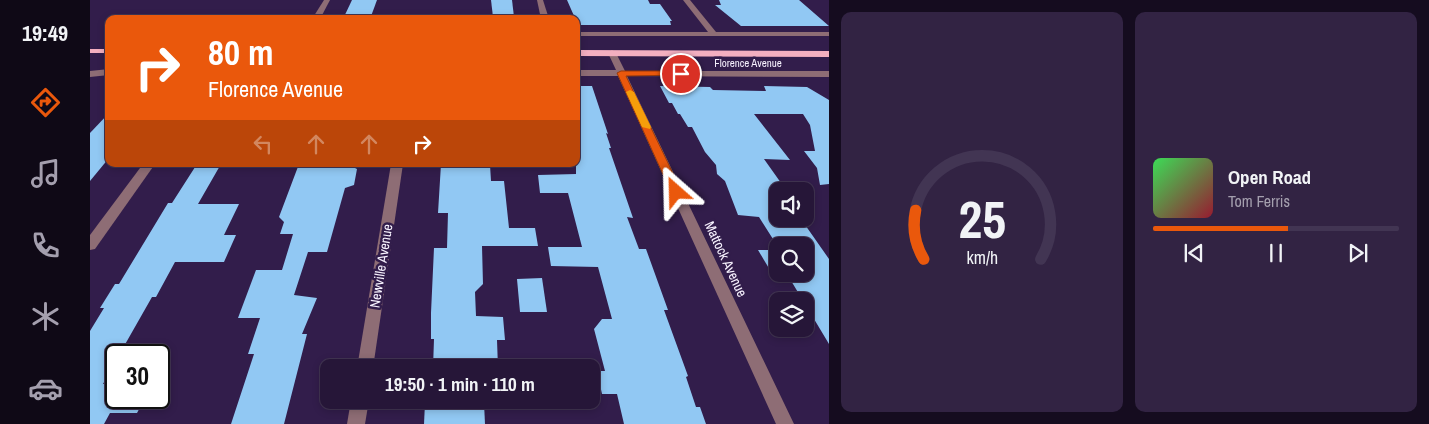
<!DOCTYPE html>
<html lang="en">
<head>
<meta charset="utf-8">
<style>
	:root { --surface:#261638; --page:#322343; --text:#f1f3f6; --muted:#a49fae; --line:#423553; --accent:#ea580c }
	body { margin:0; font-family:"Archivo Narrow",sans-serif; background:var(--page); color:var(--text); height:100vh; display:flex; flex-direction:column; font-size:19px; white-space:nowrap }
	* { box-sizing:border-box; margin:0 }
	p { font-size:16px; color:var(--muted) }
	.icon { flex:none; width:28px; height:28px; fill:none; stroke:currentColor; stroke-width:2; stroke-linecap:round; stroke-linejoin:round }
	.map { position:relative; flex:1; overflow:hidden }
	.panel { display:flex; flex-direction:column; gap:12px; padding:12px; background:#150c1f; width:600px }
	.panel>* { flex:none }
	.hud { position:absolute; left:15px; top:15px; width:475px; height:152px; border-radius:10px; box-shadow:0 2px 8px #0003,0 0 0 1px var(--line); background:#ea580c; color:#fff; overflow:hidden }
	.buttons { position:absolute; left:679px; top:182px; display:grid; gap:10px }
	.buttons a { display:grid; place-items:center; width:45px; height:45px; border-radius:10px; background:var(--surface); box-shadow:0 2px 8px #0003,0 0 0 1px var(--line); font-size:25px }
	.speed { position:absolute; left:15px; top:344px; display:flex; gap:10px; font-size:25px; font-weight:700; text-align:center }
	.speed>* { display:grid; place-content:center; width:65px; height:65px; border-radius:50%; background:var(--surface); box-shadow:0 2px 8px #0003,0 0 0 1px var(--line); line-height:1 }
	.speed .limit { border:2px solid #111; border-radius:8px; background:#fff; color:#111 }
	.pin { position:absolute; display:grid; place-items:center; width:42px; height:42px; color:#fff; margin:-21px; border:2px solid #fff; border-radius:50%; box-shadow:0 1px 5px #0007 }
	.me { position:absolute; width:55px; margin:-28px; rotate:335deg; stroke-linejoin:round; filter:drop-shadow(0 0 4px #0008) }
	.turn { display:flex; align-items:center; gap:18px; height:105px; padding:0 20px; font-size:22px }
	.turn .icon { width:65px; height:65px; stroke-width:2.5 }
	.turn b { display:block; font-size:35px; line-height:42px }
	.lanes { display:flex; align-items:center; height:48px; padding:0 20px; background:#0003; justify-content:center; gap:25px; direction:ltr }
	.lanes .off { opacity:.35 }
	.panel .card { flex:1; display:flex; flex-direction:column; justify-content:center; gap:8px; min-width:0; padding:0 18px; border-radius:10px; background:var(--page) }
	.panel .dial { align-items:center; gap:0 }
	.dial svg { height:130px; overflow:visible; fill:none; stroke:var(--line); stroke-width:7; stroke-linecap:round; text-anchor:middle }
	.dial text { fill:var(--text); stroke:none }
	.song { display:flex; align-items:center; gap:15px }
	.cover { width:60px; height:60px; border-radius:8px; background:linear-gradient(135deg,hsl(130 70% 55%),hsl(350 70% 35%)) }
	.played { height:5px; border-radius:2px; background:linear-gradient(90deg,var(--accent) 55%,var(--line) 55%) }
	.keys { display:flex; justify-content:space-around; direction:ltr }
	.panel .tiles { flex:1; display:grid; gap:12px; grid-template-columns:repeat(2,1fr) }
	.trip { position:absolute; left:230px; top:359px; width:280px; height:50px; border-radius:10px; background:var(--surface); box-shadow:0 2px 8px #0003,0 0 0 1px var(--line); font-weight:700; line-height:50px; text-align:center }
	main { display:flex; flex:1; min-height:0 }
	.tabs { display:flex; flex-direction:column; width:90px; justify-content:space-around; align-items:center; background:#0f0916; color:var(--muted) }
	.tabs .icon { width:35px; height:35px }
	.tabs .current { color:var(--accent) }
	.tabs b { font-size:22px; color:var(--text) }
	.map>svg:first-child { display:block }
	.building { fill:#91c8f3 }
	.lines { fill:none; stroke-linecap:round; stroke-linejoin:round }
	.minor { fill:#8e6d75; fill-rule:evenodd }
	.major { fill:#f3afc0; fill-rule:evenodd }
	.route { fill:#ea580c; stroke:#983908 }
	.slow { fill:#f59e0b }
	.labels { text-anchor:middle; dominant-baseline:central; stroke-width:5; stroke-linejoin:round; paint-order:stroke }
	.far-street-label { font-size:11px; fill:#f7f2fe; stroke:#321d4b }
	.street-label { font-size:14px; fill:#f7f2fe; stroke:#321d4b }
</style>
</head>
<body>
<main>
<nav class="tabs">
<b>19:49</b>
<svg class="icon current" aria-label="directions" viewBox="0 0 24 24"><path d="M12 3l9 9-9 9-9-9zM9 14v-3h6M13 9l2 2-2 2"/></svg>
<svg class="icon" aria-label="music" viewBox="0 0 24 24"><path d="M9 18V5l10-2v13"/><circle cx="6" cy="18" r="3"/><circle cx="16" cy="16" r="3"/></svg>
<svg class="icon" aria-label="phone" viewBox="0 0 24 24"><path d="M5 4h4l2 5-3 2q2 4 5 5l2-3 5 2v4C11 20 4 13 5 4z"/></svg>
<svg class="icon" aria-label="climate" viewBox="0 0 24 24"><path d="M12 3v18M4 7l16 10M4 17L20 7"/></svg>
<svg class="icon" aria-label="car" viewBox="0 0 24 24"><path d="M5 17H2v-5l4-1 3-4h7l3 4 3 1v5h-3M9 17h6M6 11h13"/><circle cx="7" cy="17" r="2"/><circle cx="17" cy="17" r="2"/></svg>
</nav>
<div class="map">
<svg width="739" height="424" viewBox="0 0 739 424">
	<rect width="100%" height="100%" fill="#321d4b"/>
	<g class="building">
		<polygon points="262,0 287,0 280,19 253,19"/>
		<polygon points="401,0 422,0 424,17 403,17"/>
		<polygon points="477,0 558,0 560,4 570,4 582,21 580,21 581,25 488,25"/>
		<polygon points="629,0 709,0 739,26 651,26 625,5 631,5"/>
		<polygon points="486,86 502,86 518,134 516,133 521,148 519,148 543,218 537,217 549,249 556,249 578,310 574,310 598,376 596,377 606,407 610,407 616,424 534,424 527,394 512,394 507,371 515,371 504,329 512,319 522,319 508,267 461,266 458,247 492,247 478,193 450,193 448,175 486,174"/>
		<polygon points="570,86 620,87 623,90 676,91 674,86 717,87 739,100 739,184 730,185 727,168 714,151 725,151 720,125 713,114 664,114 700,160 674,159 696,190 688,191 688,219 711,219 739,259 739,344 697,274 715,274 715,246 688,247 669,217 648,215 635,181 627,174 626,165 615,152 602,127 598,127 590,114 588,114 582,103 579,103"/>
		<polygon points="19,113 19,158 0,181 0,133"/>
		<polygon points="107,164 131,164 108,204 149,204 134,235 146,235 134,262 85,262 66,297 62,297 29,355 26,355 26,360 13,384 26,384 26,398 55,398 47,413 20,413 14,424 0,424 0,331 14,308 10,308 25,284 29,284 78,203 82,203"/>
		<polygon points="209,164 257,164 267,169 264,185 255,188 237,252 218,252 204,295 227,298 212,334 217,334 194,424 141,424 164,354 158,354 170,318 148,318 166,270 192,270 203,234 190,234 194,222 189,217"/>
		<polygon points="351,164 400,165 401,181 414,181 419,228 445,228 448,246 392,246 393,284 385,292 386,316 413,317 415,340 407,340 408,368 343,368 344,339 341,339 341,313 344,248 357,248 358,213 348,213"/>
		<polygon points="668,250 688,250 688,270 680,270"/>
		<polygon points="452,278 457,312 430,312 427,279"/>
		<polygon points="335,403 394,403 395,424 334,424"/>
	</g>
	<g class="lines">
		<g class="minor">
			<polygon points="234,0 240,0 230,19 222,19"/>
			<polygon points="447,0 453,0 459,19 451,19"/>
			<polygon points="593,0 600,0 626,32 739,32 739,36 486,36 486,32 618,32"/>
			<polygon points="522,50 526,53 535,71 739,71 739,77 537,76 704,424 686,424 528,76 486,76 486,70 526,70 518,53"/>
			<polygon points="19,69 19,75 0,77 0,71"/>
			<polygon points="53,164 65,164 5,249 0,250 0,235"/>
			<polygon points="301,164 313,164 283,368 267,368"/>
			<polygon points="261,400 279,400 275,424 257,424"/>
		</g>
		<g class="major">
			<rect x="0" y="49" width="19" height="4"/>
			<polygon points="486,50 739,51 739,57 486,56"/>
		</g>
	</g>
	<polygon class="route" points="591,71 595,74 594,75 536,76 592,192 586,195 581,192 527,73 531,71"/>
	<polygon class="slow" points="540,90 544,92 561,127 560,129 552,127 536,92"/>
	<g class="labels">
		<g class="far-street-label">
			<text x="658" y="63">Florence Avenue</text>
		</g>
		<g class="street-label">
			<text transform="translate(636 259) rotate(65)">Mattock Avenue</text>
			<text transform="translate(291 266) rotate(-81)">Newville Avenue</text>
		</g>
	</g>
</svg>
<div class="buttons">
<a><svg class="icon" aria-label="sound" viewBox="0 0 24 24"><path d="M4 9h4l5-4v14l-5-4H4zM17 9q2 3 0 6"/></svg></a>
<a><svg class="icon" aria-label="search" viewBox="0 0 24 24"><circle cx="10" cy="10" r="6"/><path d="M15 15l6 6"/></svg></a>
<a><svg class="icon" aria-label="layers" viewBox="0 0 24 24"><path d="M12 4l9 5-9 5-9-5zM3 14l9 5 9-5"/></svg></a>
</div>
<div class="speed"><div class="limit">30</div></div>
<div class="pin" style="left:591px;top:74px;background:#d93025"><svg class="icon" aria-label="arrive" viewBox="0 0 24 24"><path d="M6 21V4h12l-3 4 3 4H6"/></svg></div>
<svg class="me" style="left:586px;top:192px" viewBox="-20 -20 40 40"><path d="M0-17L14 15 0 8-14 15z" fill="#ea580c" stroke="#fff" stroke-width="4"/></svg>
<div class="trip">19:50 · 1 min · 110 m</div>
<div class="hud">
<div class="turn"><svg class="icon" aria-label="right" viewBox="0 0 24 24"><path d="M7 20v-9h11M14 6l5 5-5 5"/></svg><div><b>80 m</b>Florence Avenue</div></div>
<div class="lanes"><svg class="icon off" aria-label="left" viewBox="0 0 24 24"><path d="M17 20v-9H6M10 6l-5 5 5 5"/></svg><svg class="icon off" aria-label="ahead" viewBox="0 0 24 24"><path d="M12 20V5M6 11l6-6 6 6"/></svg><svg class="icon off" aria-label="ahead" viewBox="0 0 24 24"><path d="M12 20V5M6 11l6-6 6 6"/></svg><svg class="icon" aria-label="right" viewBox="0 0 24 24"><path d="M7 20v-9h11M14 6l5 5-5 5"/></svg></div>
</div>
</div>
<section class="panel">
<div class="tiles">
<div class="card dial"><svg viewBox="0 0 100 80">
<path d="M14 69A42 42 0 1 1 86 69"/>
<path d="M14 69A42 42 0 0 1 9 39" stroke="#ea580c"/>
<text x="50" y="56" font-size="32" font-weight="700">25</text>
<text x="50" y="72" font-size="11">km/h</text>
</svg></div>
<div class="card">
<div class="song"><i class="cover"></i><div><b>Open Road</b><p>Tom Ferris</p></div></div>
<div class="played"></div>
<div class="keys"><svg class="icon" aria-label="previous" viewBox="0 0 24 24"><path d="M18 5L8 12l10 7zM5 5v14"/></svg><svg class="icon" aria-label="pause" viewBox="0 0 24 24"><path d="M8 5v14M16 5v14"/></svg><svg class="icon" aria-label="next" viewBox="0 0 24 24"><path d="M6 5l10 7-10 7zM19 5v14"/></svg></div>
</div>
</div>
</section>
</main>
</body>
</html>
